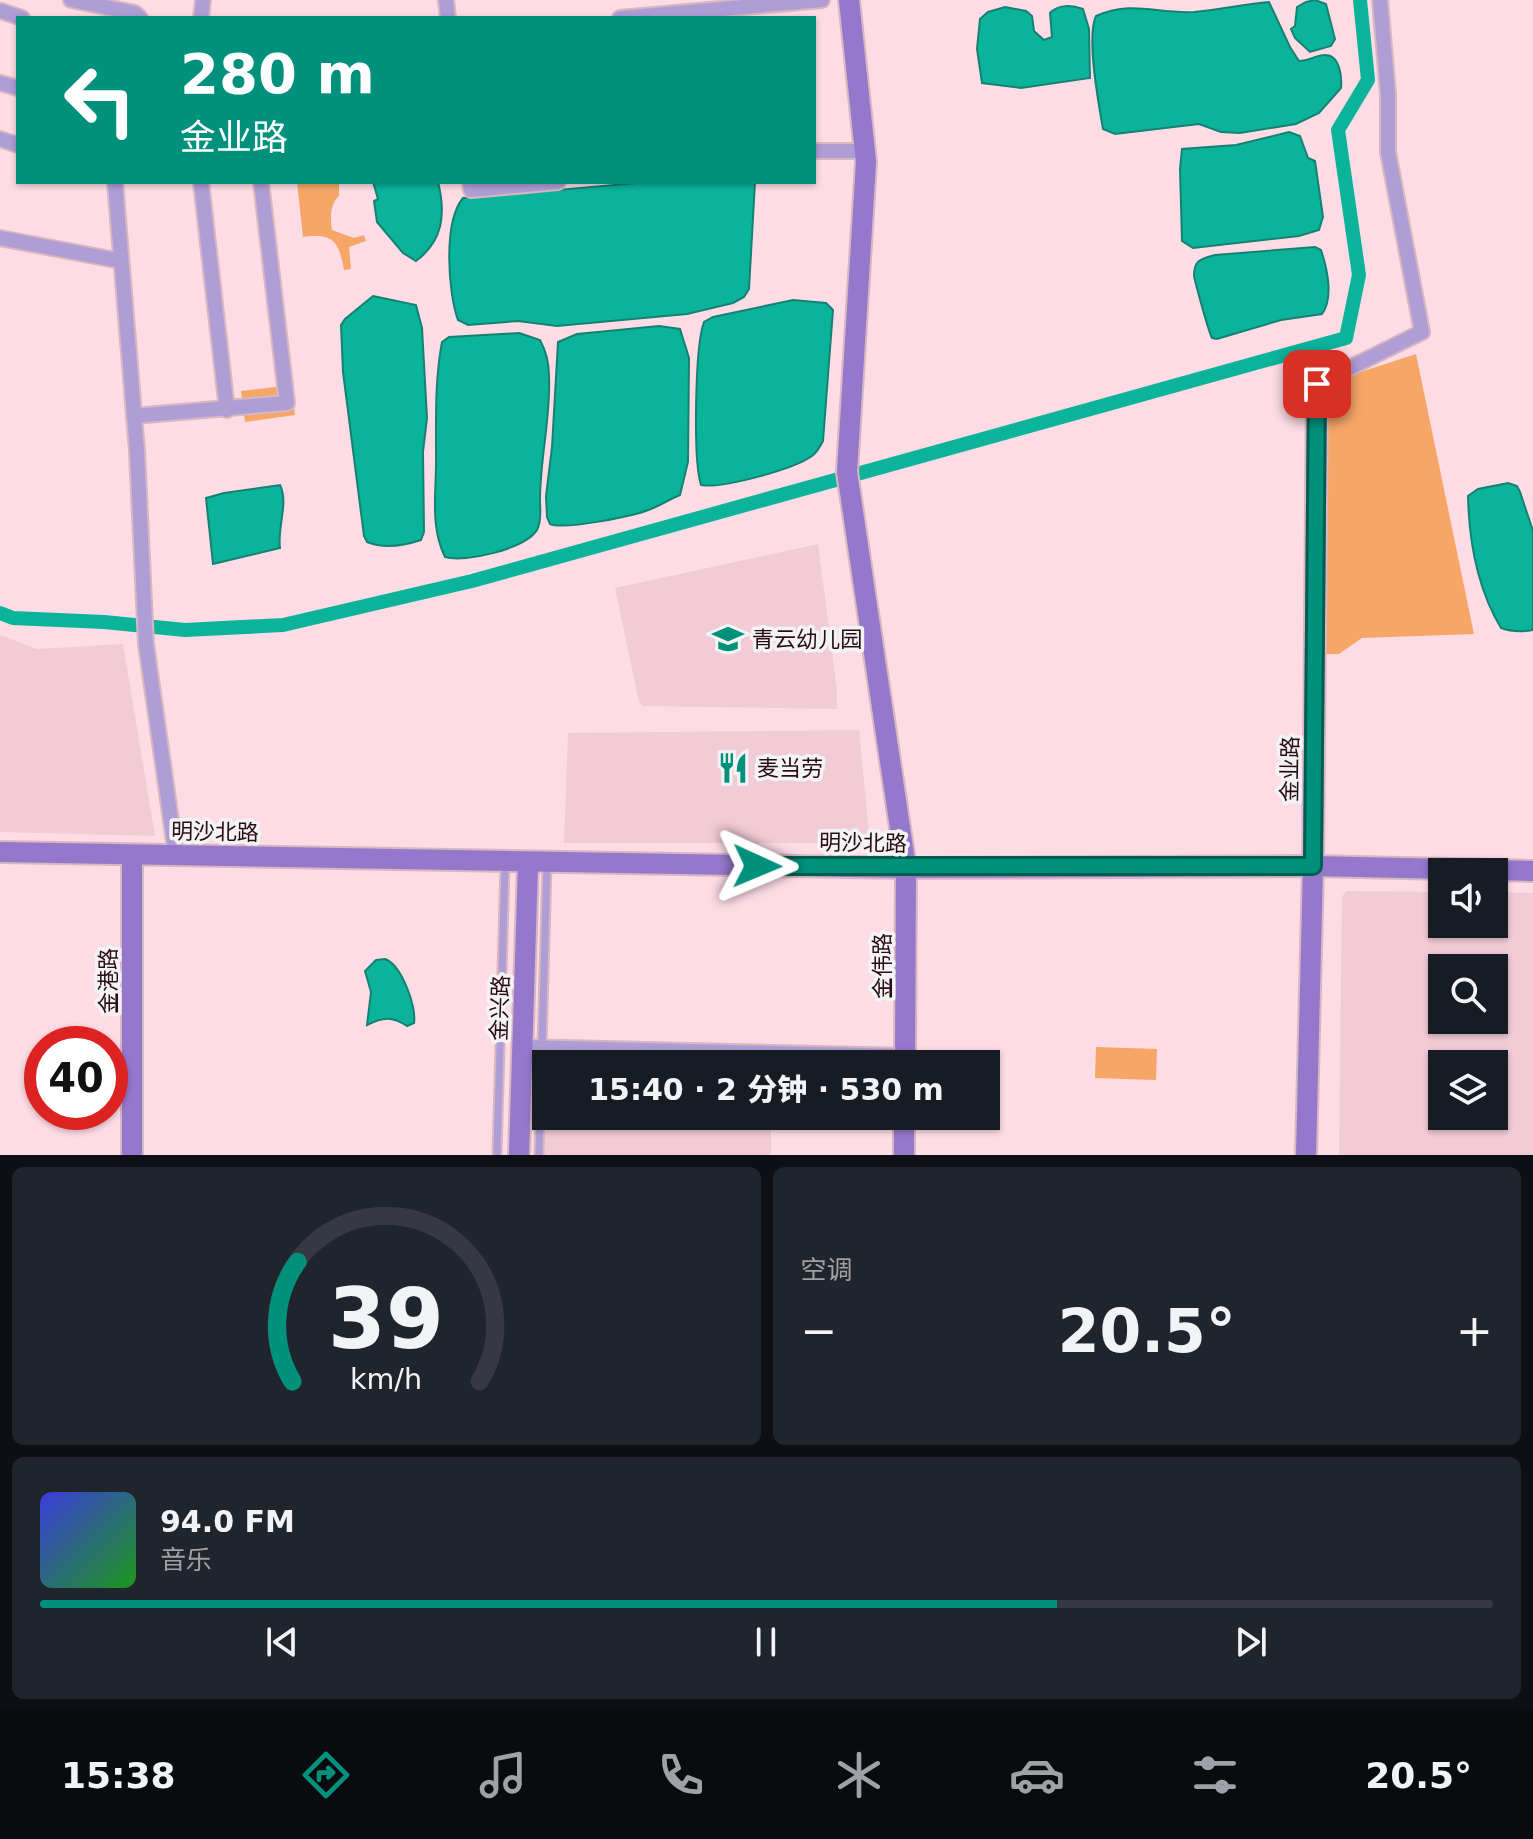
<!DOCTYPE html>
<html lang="zh">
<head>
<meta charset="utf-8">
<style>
	:root { --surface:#171b24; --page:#20242c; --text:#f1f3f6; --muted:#9ea1a6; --line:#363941; --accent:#00917d }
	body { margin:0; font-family:"DejaVu Sans","Noto Sans SC",sans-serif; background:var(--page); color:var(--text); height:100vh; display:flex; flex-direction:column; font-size:30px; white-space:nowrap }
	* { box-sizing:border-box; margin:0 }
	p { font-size:26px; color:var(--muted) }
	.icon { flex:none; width:44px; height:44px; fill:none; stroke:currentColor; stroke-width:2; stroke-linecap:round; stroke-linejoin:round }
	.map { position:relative; height:1155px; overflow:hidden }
	.details { display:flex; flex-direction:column; gap:12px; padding:12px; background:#0d0f14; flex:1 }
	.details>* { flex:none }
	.guide { position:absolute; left:16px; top:16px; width:800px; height:168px; border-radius:0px; box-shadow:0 2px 6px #0004; background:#00917d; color:#fff; overflow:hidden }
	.fabs { position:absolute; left:1428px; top:858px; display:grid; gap:16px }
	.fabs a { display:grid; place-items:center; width:80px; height:80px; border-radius:0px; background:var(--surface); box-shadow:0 2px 6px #0004; font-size:40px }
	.speed { position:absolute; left:24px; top:1026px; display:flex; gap:16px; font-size:40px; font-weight:700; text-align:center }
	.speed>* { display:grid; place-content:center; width:104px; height:104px; border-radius:50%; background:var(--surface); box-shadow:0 2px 6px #0004; line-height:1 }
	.speed .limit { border:12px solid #d22; background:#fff; color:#111 }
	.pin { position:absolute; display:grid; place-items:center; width:68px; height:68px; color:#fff; margin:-34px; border-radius:16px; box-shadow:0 4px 12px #0006 }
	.me { position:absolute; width:88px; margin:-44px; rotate:91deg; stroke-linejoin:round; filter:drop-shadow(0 0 6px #0008) }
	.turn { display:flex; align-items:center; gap:28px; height:168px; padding:0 32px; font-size:36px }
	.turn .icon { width:104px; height:104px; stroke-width:2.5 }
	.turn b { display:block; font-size:56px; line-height:68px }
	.big { font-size:60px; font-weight:800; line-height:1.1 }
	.details .tile { flex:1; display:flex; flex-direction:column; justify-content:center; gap:12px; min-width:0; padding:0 28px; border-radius:12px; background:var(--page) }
	.details .dial { align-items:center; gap:0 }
	.dial svg { height:208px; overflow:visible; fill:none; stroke:var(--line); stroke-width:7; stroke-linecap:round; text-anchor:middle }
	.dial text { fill:var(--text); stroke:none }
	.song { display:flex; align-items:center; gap:24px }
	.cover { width:96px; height:96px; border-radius:12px; background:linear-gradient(135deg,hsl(240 70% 55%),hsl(120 70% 35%)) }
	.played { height:8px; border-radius:4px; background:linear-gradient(90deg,var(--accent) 70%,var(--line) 70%) }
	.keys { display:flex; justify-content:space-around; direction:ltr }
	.heat { display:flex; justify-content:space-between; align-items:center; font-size:44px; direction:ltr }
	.details .tiles { flex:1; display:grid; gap:12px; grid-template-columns:1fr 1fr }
	.tile:last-child { grid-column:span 2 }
	.trip { position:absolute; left:532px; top:1050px; width:468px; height:80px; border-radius:0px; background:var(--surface); box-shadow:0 2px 6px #0004; font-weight:800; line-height:80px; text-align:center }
	.menu { display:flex; height:128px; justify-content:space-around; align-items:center; background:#090b0e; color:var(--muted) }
	.menu .icon { width:56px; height:56px }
	.menu .on { color:var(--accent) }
	.menu b { font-size:36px; color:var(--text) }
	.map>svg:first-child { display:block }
	.built { fill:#f1cbd6; fill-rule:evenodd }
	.green { fill:#f6a667 }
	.water { fill:#0cb39b; stroke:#158173; stroke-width:2 }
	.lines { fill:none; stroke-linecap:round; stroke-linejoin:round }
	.canal { stroke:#0cb39b; stroke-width:14 }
	.lane-casing { stroke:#d8b7c1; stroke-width:11 }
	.street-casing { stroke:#d8b7c1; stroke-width:18 }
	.secondary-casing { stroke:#d8b7c1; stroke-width:24 }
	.lane { stroke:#af9ed6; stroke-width:7 }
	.street { stroke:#af9ed6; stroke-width:14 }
	.secondary { stroke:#9578cc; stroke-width:20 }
	.route-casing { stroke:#005e51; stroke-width:20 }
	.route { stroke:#00917d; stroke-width:14 }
	.labels { text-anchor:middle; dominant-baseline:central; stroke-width:7; stroke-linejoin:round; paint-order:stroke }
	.poi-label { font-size:22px; fill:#290c17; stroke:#f3f3f3; text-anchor:start }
	.street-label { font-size:22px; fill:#290c17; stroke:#f3f3f3 }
</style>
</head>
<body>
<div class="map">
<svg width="1533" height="1155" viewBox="0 0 1533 1155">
	<rect width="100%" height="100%" fill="#fedce6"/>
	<g class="built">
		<polygon points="818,544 837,690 837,709 643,706 639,702 615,588"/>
		<polygon points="0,635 37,649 123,644 155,836 0,832"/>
		<polygon points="859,730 870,843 564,843 568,733"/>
		<path d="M1347 891 1442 892V924H1494V892L1533 893V1155H1339L1342 896ZM1494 968V1020H1442V968ZM1494 1064V1116H1442V1064Z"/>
		<polygon points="543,1068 546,1068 546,1116 771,1116 771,1155 542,1155"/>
	</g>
	<g class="green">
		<path d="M297 182H339V196C330 204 330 218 332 230L354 238 364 235 366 241 349 247 351 269 344 270C339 242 334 233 303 237Z"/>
		<polygon points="1416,354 1474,634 1362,638 1339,654 1319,654 1321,400 1329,386 1342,378"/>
		<polygon points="292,385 295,415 245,422 241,391"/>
		<polygon points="1096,1047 1157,1049 1156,1080 1095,1078"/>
	</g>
	<g class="water">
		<polygon points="1315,0 1326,4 1335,39 1331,46 1310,52 1295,38 1291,29 1295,26 1297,7 1306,2"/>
		<path d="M1269 2 1290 47 1299 61C1309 61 1316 55 1325 55 1340 55 1342 77 1341 88L1319 113 1296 124 1240 133 1221 132 1199 124 1115 134 1103 129C1099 106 1086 37 1096 16 1134 0 1155 14 1194 12 1219 10 1244 4 1269 2Z"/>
		<path d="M1005 7 1026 11 1032 16 1034 31 1044 40 1052 37 1050 13C1058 4 1072 5 1083 9L1089 29 1090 78 1021 88 982 83 977 49 980 19 988 12Z"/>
		<polygon points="1289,132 1300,136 1308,158 1315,161 1323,217 1319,230 1299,236 1193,248 1182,241 1180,169 1182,149 1236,145"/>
		<path d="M373 182H438C446 214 443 241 416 261L403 253 377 222 374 201 378 199Z"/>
		<path d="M649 182H755L749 289 744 297 733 303 687 314 557 326 518 321 468 325 458 320C448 292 443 222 463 198Z"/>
		<path d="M1315 247 1321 250C1327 268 1334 298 1322 314L1281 320 1217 339 1212 338C1208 330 1196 285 1194 276 1194 272 1195 266 1197 263 1201 258 1209 257 1215 255Z"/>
		<path d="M373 296 416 305 422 328 427 418 423 452 424 532 421 540C403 546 384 549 367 542L364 536 343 372 341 325 345 319Z"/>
		<path d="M793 300 826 303 833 310 823 441C820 447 817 452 812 456 794 469 722 489 701 485 693 460 695 346 704 322L713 317Z"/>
		<path d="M659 326 680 329 689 358 688 462 680 495C670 499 661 505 651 509 634 516 566 530 550 524L547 517 546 496 552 447 558 342 577 334Z"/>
		<path d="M519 333 540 340C546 351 549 363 549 376 551 417 540 458 540 500 540 509 542 521 537 530 525 549 465 563 445 557 429 525 437 488 436 454 436 416 435 379 442 342L449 337Z"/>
		<path d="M1508 483 1517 486 1520 492 1533 531V630C1522 632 1512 632 1501 628 1477 588 1469 542 1468 496L1478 489Z"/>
		<path d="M280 485C289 503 277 527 280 548L213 564 206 498 224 493Z"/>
		<path d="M385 959C401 964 417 1007 414 1023L407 1026C392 1016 383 1017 367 1025L371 992 365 971 376 960Z"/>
	</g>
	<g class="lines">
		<polyline class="canal" points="0,613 13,618 104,622 185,630 283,625 472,581 1346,338 1359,275 1338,130 1368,80 1360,0"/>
		<defs>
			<g id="lane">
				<polyline points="497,1155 505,865"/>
				<polyline points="539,1155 547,865"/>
			</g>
			<g id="street">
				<polyline points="71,0 135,13 140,18"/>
				<polyline points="446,0 448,18"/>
				<polyline points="1,11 22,18"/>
				<polyline points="201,18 203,0"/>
				<polyline points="620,18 822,0"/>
				<polyline points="0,83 18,88"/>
				<polyline points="0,139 18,145"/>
				<polyline points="814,151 865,151"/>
				<polyline points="115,182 137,451 146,644 176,856"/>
				<polyline points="201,182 227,410"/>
				<polyline points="470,182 471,190 558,182"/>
				<polyline points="0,238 121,261"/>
				<polyline points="1317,384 1422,332 1388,152 1388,94 1380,0"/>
				<polyline points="134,416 287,403 261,182"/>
				<polyline points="522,1047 905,1056"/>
			</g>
			<g id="secondary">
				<polyline points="849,0 866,162 847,472 906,868 905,1064"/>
				<polyline points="0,852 906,868 1313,866 1533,871"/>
				<polyline points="132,855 132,1155"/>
				<polyline points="519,1155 528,863"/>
				<polyline points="904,1155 904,1116"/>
				<polyline points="1306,1155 1313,866 1317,384"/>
			</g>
		</defs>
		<use href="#lane" class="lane-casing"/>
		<use href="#street" class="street-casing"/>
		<use href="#secondary" class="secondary-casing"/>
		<use href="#lane" class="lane"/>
		<use href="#street" class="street"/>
		<use href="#secondary" class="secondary"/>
	</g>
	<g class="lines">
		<defs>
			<polyline id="route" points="757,866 1313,866 1317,384"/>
		</defs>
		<use href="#route" class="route-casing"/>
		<use href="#route" class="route"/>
	</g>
	<defs>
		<symbol id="school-bare" viewBox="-9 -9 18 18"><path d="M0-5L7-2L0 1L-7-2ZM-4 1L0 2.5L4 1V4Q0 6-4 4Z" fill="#00917d" stroke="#f3f3f3" stroke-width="2.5" paint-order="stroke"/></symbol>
		<symbol id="restaurant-bare" viewBox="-9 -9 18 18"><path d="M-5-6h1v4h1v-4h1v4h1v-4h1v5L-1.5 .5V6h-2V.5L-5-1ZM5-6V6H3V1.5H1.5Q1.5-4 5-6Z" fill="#00917d" stroke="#f3f3f3" stroke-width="2.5" paint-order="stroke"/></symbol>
	</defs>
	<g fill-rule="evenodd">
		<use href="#school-bare" x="706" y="617" width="44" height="44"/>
		<use href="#restaurant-bare" x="711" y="746" width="44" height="44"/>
	</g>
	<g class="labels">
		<g class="poi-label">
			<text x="752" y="639">青云幼儿园</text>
			<text x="757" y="768">麦当劳</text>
		</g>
		<g class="street-label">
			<text transform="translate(1290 769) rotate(-89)">金业路</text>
			<text transform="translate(215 832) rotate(1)">明沙北路</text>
			<text transform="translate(863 843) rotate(1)">明沙北路</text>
			<text transform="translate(882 966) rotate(-90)">金伟路</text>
			<text transform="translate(108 981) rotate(-90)">金港路</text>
			<text transform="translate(500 1008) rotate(-88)">金兴路</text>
		</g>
	</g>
</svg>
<div class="fabs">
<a><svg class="icon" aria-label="sound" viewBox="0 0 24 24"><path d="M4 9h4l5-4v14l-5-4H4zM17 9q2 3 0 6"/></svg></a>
<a><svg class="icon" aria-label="search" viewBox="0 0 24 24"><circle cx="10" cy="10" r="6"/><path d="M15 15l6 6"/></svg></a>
<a><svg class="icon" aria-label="layers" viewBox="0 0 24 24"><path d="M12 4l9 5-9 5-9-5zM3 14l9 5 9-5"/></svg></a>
</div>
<div class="speed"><div class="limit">40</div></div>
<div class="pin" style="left:1317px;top:384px;background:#d93025"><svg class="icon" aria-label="arrive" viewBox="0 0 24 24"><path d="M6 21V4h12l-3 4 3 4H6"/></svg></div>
<svg class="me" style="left:757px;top:866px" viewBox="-20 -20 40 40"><path d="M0-17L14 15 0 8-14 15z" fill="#00917d" stroke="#fff" stroke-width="4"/></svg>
<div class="trip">15:40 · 2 分钟 · 530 m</div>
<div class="guide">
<div class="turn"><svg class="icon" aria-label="left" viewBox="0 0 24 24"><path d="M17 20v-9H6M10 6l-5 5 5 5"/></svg><div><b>280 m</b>金业路</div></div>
</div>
</div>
<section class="details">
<div class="tiles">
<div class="tile dial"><svg viewBox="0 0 100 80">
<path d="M14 69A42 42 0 1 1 86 69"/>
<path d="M14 69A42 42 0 0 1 16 23" stroke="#00917d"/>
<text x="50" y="56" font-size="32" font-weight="700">39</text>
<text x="50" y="72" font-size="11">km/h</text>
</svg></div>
<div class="tile"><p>空调</p>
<div class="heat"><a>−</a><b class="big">20.5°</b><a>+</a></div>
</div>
<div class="tile">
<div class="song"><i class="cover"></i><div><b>94.0 FM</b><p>音乐</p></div></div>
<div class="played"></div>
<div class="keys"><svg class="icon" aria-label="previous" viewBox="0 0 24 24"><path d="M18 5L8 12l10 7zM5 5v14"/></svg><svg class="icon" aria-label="pause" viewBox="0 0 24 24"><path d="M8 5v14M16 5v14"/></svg><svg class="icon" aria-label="next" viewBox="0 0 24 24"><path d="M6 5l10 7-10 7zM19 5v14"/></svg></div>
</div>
</div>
</section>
<nav class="menu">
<b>15:38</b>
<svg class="icon on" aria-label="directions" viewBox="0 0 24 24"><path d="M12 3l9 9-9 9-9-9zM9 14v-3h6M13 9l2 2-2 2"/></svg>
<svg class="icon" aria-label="music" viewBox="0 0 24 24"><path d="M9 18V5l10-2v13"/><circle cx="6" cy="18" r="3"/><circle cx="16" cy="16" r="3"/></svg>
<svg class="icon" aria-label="phone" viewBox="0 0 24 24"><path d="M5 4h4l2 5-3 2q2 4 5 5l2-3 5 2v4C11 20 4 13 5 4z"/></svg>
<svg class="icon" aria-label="climate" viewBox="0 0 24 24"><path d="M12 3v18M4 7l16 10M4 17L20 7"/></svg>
<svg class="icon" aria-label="car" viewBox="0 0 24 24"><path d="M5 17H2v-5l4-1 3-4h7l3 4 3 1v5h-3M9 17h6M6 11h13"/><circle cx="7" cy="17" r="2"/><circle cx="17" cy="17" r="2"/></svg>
<svg class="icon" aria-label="filters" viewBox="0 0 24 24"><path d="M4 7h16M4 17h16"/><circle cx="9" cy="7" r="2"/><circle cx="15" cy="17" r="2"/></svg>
<b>20.5°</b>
</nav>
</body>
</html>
